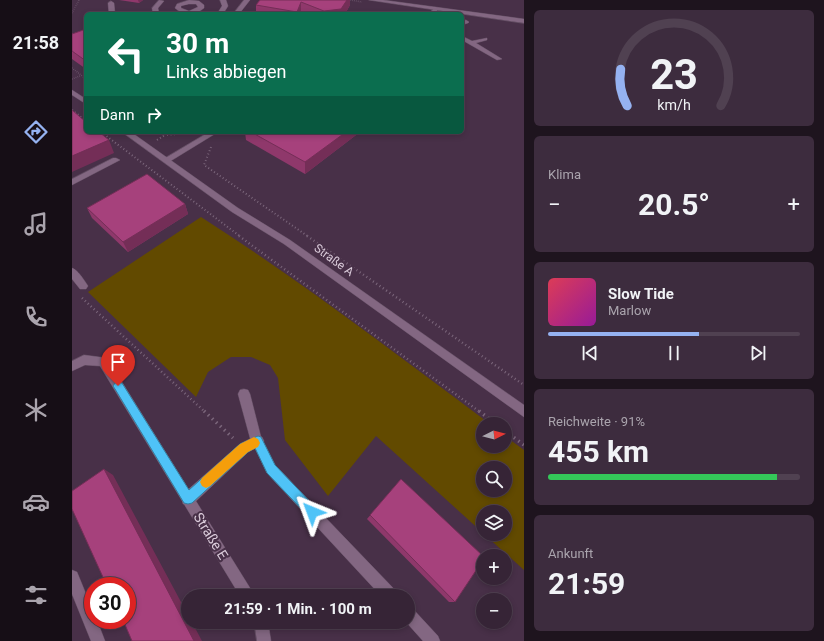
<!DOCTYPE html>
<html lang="de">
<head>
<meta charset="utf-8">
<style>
	:root { --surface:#362436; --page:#3d2c3e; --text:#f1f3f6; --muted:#aaa4ad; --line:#504151; --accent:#95b2f1 }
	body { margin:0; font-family:Roboto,sans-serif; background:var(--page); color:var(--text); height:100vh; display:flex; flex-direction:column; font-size:15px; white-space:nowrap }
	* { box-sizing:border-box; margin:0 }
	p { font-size:13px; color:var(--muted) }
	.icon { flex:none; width:22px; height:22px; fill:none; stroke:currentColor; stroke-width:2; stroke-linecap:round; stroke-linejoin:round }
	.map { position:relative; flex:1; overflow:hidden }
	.sheet { display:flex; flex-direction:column; gap:10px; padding:10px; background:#1e141e; width:300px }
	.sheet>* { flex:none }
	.guide { position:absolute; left:12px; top:12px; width:380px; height:122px; border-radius:6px; box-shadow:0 2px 6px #0003,0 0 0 1px var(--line); background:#0b6e4f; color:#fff; overflow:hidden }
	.needle { width:26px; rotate:84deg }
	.buttons { position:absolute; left:404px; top:417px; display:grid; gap:8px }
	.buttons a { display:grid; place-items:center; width:36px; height:36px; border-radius:50%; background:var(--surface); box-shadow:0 2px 6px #0003,0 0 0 1px var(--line); font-size:20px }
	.speed { position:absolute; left:12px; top:577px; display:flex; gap:8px; font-size:20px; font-weight:700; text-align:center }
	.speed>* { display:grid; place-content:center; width:52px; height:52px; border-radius:50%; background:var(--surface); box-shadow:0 2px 6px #0003,0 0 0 1px var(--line); line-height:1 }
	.speed .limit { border:6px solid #d22; background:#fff; color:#111 }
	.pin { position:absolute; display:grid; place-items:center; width:34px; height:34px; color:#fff; margin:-41px -17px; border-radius:50% 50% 50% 0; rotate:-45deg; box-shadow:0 0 4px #0007 }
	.pin .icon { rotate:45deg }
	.me { position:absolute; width:44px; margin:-22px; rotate:316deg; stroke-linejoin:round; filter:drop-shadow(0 0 3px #0008) }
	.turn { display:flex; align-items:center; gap:14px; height:84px; padding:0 16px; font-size:18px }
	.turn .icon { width:52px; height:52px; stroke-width:2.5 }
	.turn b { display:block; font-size:28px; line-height:34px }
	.then { display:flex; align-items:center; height:38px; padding:0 16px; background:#0003; gap:8px; font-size:15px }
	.big { font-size:30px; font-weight:700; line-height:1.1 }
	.sheet .tile { flex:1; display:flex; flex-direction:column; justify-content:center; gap:6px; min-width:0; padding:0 14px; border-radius:6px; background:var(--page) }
	.sheet .dial { align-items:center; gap:0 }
	.dial svg { height:104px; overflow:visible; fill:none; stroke:var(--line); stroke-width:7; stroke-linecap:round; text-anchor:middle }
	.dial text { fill:var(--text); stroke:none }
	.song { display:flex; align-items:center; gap:12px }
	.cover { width:48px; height:48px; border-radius:6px; background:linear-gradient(135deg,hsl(350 70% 55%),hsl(300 70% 35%)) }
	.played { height:4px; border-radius:2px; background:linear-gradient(90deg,var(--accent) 60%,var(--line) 60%) }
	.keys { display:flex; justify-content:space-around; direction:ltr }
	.heat { display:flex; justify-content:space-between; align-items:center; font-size:22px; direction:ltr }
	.charge { height:6px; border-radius:3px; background:linear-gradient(90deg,#34c759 91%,var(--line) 0) }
	.trip { position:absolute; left:109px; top:589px; width:234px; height:40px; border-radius:20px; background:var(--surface); box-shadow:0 2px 6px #0003,0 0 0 1px var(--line); font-weight:700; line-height:40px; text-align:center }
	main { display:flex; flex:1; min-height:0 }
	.tabs { display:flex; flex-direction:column; width:72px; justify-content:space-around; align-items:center; background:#160e16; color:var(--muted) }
	.tabs .icon { width:28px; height:28px }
	.tabs .active { color:var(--accent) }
	.tabs b { font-size:18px; color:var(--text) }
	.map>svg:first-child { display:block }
	.green { fill:#624a00; fill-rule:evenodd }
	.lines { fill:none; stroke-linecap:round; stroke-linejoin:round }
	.lane-casing { stroke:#624d62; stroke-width:1 }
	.street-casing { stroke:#624d62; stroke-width:1 }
	.secondary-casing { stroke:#624d62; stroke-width:1 }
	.path-far3 { stroke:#7b667b; stroke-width:1.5; stroke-dasharray:0.5 1.5; stroke-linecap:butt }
	.path-far2 { stroke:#7b667b; stroke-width:2; stroke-dasharray:1 2.5; stroke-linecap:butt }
	.path-far1 { stroke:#7b667b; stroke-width:2.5; stroke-dasharray:1 3; stroke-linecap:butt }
	.path { stroke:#7b667b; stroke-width:3.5; stroke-dasharray:1.5 4; stroke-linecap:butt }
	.lane { fill:#836782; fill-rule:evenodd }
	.street { fill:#836782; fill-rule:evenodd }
	.secondary { fill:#836782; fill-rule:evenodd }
	.wall { fill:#8f386b }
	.shaded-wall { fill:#742e57 }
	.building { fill:#a6417c; stroke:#742e57 }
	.route { fill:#4fc3f7; stroke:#337fa1 }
	.slow { fill:#f59e0b }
	.labels { text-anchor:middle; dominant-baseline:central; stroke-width:4; stroke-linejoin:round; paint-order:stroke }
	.street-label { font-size:12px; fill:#dbccdb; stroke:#483048 }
	.near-street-label { font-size:14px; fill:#dbccdb; stroke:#483048 }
</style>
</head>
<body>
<main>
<nav class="tabs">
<b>21:58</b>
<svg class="icon active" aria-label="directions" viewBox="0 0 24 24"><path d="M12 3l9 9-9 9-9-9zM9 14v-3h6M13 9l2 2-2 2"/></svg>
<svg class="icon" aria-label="music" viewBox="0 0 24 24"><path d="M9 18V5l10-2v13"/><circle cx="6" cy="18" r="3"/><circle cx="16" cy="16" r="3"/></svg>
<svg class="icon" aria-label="phone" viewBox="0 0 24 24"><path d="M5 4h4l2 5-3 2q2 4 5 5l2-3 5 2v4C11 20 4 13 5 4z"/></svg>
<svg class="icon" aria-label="climate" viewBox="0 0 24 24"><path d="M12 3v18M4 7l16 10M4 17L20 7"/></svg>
<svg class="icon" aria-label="car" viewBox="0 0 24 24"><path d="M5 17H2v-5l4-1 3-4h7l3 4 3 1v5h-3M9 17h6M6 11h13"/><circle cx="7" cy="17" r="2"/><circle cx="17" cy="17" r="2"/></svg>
<svg class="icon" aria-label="filters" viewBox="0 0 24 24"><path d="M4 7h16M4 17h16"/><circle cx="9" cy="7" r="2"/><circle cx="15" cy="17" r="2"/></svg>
</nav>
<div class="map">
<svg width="452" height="641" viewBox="0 0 452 641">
	<rect width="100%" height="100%" fill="#483048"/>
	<path class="green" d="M129 217C229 281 323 353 418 424H411V446H433V436L452 450V570L412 534H433V512H411V533L304 436 256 496 213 440 206 378 198 365 179 357H159L136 372 124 397 16 292ZM411 468H433V490H411Z"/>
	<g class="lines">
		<defs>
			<g id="lane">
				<polygon points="87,0 92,1 86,8 87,14 81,14 80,8"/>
				<path d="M117 0 127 1 132 5V8C124 15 111 16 103 8L105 4ZM117 4H124L126 7 117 11 109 8V6Z"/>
				<polygon points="148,0 154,0 156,6 151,14 145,14 150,6"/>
				<polygon points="172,0 178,0 167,14 161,14"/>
				<polygon points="39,1 42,3 43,14 37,14 36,3"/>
				<polygon points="394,20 397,22 396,23 390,25 390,21"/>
				<polygon points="390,36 400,41 415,38 415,40 404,43 430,59 425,60 390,40"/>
				<polygon points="41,158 44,158 48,160 0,185 0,179"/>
				<polygon points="186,435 190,437 192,441 190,445 176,452 121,504 116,505 111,504 110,499 111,494 168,444"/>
			</g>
			<g id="street">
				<polygon points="363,7 366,9 363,14 357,14"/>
				<polygon points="137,132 146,132 97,162 94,162 90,160"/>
				<path d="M0 268C6 270 12 280 16 286L14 289H8L0 279Z"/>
				<polygon points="12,355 35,358 183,596 168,596 28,366 13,365 0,371 0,361"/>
				<polygon points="172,389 176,390 178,394 189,437 203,465 324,591 326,596 309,596 195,473 178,438 166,394 168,390"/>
				<polygon points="0,570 5,572 21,611 21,620 25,620 33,641 19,641 0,594"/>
				<polygon points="336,607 341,609 366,636 368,641 351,641 334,622 336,622"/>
				<polygon points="182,622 196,622 199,641 185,641"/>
			</g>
			<g id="secondary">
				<polygon points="297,0 311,0 452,19 452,23"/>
				<polygon points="0,90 14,99 14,104 0,95"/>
				<polygon points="50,132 59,132 166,208 218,240 452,405 452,417 212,244 160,212"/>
			</g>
		</defs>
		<use href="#lane" class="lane-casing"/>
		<use href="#street" class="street-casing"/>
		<use href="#secondary" class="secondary-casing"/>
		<g class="path-far3">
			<polyline points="278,0 290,2"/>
			<polyline points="0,13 7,0"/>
			<polyline points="0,68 14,79"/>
			<polyline points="0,79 8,76"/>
		</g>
		<g class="path-far2">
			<polyline points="0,110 14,121"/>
			<polyline points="29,132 169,237"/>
			<polyline points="89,132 93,135 117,133"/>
			<polyline points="85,140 93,135"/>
			<polyline points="139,147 132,165 237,237"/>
		</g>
		<g class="path-far1">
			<polyline points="167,236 408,412"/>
			<polyline points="235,236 452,385"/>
			<polyline points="10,298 133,412"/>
		</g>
		<g class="path">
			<polyline points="132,411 161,438"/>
			<polyline points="407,411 424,424"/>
			<polyline points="433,431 452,445"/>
		</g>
		<use href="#lane" class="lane"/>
		<use href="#street" class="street"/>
		<use href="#secondary" class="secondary"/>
	</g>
	<g class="wall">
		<polygon points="47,0 71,0 67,3"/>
		<polygon points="188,0 278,0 278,5 273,14 184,14 184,5"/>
		<polygon points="14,29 14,69 0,59 0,34"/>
		<polygon points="173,132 288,132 233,174 174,140"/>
		<polygon points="113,204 116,214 56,252 20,218 15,208"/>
		<polygon points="329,479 383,602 377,602 295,519"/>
	</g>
	<g class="shaded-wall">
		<polygon points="66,0 71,0 67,3"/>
		<polygon points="275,0 278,0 278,5 273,14 252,14 252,11"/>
		<polygon points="229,2 229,14 225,14 225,12"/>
		<polygon points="274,132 288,132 233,174 233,162"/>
		<polygon points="37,140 42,153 0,172 0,156"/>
		<polygon points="113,204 116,214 56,252 51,242"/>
		<polygon points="32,469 41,475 116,615 116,622 120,622 130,641 122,641"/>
	</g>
	<g class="building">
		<polygon points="188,0 275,0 269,9 252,11 229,2 225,12 184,5"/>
		<polygon points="14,29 14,61 0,51 0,34"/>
		<polygon points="0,110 14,122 14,132 27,132 37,140 0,156"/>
		<polygon points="179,132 274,132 233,162"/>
		<polygon points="75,174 113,204 51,242 15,208"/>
		<polygon points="32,469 122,641 60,641 51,620 55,620 55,586 35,586 0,509 0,491"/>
		<polygon points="329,479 411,556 411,560 383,602 298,515"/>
	</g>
	<polygon class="route" points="46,382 50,383 117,490 168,444 186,436 189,437 203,465 244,508 246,512 244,516 240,518 236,516 195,473 183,448 176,452 120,503 116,504 112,503 43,389 41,386 43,383"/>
	<polygon class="slow" points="182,437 186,439 188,443 186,447 176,452 138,486 134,488 130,486 128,482 130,478 168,444"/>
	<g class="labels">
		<g class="street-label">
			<text transform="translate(262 260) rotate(36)">Straße A</text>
		</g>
		<g class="near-street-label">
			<text transform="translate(139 536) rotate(58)">Straße E</text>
		</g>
	</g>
</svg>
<div class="buttons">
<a><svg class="needle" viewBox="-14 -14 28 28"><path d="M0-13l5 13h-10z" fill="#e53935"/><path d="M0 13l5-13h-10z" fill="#aaa4ad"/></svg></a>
<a><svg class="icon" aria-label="search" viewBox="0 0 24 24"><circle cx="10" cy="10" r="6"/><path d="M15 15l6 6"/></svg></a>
<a><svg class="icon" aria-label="layers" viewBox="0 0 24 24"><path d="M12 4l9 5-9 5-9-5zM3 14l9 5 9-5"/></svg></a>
<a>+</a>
<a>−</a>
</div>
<div class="speed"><div class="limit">30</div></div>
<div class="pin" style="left:46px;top:386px;background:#d93025"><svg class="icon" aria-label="arrive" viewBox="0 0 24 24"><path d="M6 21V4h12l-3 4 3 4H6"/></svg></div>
<svg class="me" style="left:240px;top:512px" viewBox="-20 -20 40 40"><path d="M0-17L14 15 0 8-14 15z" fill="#4fc3f7" stroke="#fff" stroke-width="4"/></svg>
<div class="trip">21:59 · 1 Min. · 100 m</div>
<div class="guide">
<div class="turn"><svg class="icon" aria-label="left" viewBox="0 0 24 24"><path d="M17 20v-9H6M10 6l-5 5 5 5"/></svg><div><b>30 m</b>Links abbiegen</div></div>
<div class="then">Dann<svg class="icon" aria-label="right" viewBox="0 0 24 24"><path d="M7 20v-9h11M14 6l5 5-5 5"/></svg></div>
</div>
</div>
<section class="sheet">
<div class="tile dial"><svg viewBox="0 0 100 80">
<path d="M14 69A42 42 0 1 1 86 69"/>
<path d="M14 69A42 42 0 0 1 9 41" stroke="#95b2f1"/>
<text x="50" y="56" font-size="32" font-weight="700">23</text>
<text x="50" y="72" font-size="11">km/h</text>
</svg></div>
<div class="tile"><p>Klima</p>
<div class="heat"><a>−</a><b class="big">20.5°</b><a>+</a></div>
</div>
<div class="tile">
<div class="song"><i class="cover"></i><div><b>Slow Tide</b><p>Marlow</p></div></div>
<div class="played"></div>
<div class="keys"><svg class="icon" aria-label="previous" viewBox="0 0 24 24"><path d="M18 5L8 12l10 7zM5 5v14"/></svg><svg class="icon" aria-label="pause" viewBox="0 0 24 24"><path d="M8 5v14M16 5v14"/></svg><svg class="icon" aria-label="next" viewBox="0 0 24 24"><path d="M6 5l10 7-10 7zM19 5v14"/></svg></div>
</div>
<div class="tile"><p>Reichweite · 91%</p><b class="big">455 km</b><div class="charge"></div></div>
<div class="tile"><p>Ankunft</p><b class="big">21:59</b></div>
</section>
</main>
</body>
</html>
